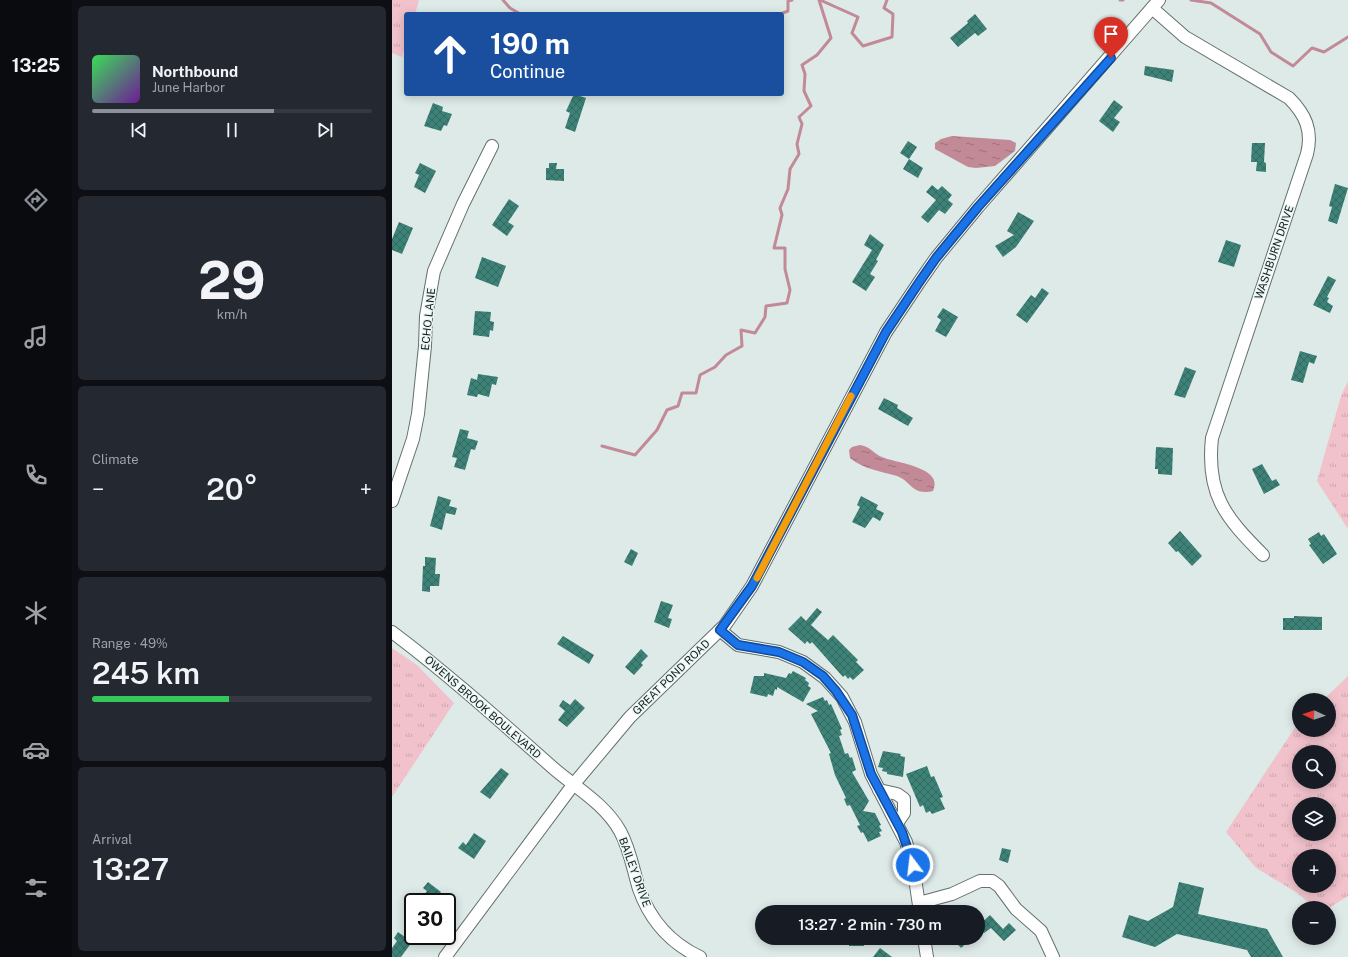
<!DOCTYPE html>
<html lang="en">
<head>
<meta charset="utf-8">
<style>
	:root { --surface:#171b24; --page:#242831; --text:#f1f3f6; --muted:#9ea1a6; --line:#363941; --accent:#8c9099 }
	body { margin:0; font-family:"Public Sans",sans-serif; background:var(--page); color:var(--text); height:100vh; display:flex; flex-direction:column; font-size:15px; white-space:nowrap }
	* { box-sizing:border-box; margin:0 }
	p { font-size:13px; color:var(--muted) }
	.icon { flex:none; width:22px; height:22px; fill:none; stroke:currentColor; stroke-width:2; stroke-linecap:round; stroke-linejoin:round }
	.map { position:relative; flex:1; overflow:hidden }
	.details { display:flex; flex-direction:column; gap:6px; padding:6px; background:#0d0f14; width:320px }
	.details>* { flex:none }
	.banner { position:absolute; left:12px; top:12px; width:380px; height:84px; border-radius:4px; box-shadow:0 2px 10px #0003; background:#1a4fa0; color:#fff; overflow:hidden }
	.needle { width:26px; rotate:273deg }
	.controls { position:absolute; left:900px; top:693px; display:grid; gap:8px }
	.controls a { display:grid; place-items:center; width:44px; height:44px; border-radius:50%; background:var(--surface); box-shadow:0 2px 10px #0003; font-size:20px }
	.speed { position:absolute; left:12px; top:893px; display:flex; gap:8px; font-size:20px; font-weight:700; text-align:center }
	.speed>* { display:grid; place-content:center; width:52px; height:52px; border-radius:50%; background:var(--surface); box-shadow:0 2px 10px #0003; line-height:1 }
	.speed .limit { border:2px solid #111; border-radius:6px; background:#fff; color:#111 }
	.pin { position:absolute; display:grid; place-items:center; width:34px; height:34px; color:#fff; margin:-41px -17px; border-radius:50% 50% 50% 0; rotate:-45deg; box-shadow:0 0 4px #0007 }
	.pin .icon { rotate:45deg }
	.me { position:absolute; width:44px; margin:-22px; rotate:345deg; stroke-linejoin:round; filter:drop-shadow(0 0 3px #0008) }
	.turn { display:flex; align-items:center; gap:14px; height:84px; padding:0 20px; font-size:18px }
	.turn .icon { width:52px; height:52px; stroke-width:2.5 }
	.turn b { display:block; font-size:28px; line-height:34px }
	.big { font-size:30px; font-weight:600; line-height:1.1 }
	.details .widget { flex:1; display:flex; flex-direction:column; justify-content:center; gap:6px; min-width:0; padding:0 14px; border-radius:6px; background:var(--page) }
	.details .dial { align-items:center; gap:0 }
	.dial b { font-size:52px; line-height:1 }
	.song { display:flex; align-items:center; gap:12px }
	.cover { width:48px; height:48px; border-radius:6px; background:linear-gradient(135deg,hsl(130 70% 55%),hsl(280 70% 35%)) }
	.played { height:4px; border-radius:2px; background:linear-gradient(90deg,var(--accent) 65%,var(--line) 65%) }
	.keys { display:flex; justify-content:space-around; direction:ltr }
	.heat { display:flex; justify-content:space-between; align-items:center; font-size:22px; direction:ltr }
	.charge { height:6px; border-radius:3px; background:linear-gradient(90deg,#34c759 49%,var(--line) 0) }
	.trip { position:absolute; left:363px; top:905px; width:230px; height:40px; border-radius:20px; background:var(--surface); box-shadow:0 2px 10px #0003; font-weight:600; line-height:40px; text-align:center }
	main { display:flex; flex:1; min-height:0 }
	.dock { display:flex; flex-direction:column; width:72px; justify-content:space-around; align-items:center; background:#090b0e; color:var(--muted) }
	.dock .icon { width:28px; height:28px }
	.dock .on { color:var(--accent) }
	.dock b { font-size:18px; color:var(--text) }
	.map>svg:first-child { display:block }
	.grass { fill:url(#grass-tufts); fill-rule:evenodd }
	.water { fill:url(#water-ripples) }
	.lines { fill:none; stroke-linecap:round; stroke-linejoin:round }
	.stream { stroke:#c28a96; stroke-width:3 }
	.building { fill:url(#building-cross-hatch) }
	.minor-casing { stroke:#64706d; stroke-width:14 }
	.minor { stroke:#fff; stroke-width:12 }
	.route-casing { stroke:#114b97; stroke-width:10 }
	.route { stroke:#1a73e8; stroke-width:7 }
	.slow { stroke:#f59e0b; stroke-width:7 }
	.labels { text-anchor:middle; dominant-baseline:central; stroke-width:3; stroke-linejoin:round; paint-order:stroke }
	.street-label { font-size:11px; fill:#161b1a; stroke:#eaf7f5 }
</style>
</head>
<body>
<main>
<nav class="dock">
<b>13:25</b>
<svg class="icon on" aria-label="directions" viewBox="0 0 24 24"><path d="M12 3l9 9-9 9-9-9zM9 14v-3h6M13 9l2 2-2 2"/></svg>
<svg class="icon" aria-label="music" viewBox="0 0 24 24"><path d="M9 18V5l10-2v13"/><circle cx="6" cy="18" r="3"/><circle cx="16" cy="16" r="3"/></svg>
<svg class="icon" aria-label="phone" viewBox="0 0 24 24"><path d="M5 4h4l2 5-3 2q2 4 5 5l2-3 5 2v4C11 20 4 13 5 4z"/></svg>
<svg class="icon" aria-label="climate" viewBox="0 0 24 24"><path d="M12 3v18M4 7l16 10M4 17L20 7"/></svg>
<svg class="icon" aria-label="car" viewBox="0 0 24 24"><path d="M5 17H2v-5l4-1 3-4h7l3 4 3 1v5h-3M9 17h6M6 11h13"/><circle cx="7" cy="17" r="2"/><circle cx="17" cy="17" r="2"/></svg>
<svg class="icon" aria-label="filters" viewBox="0 0 24 24"><path d="M4 7h16M4 17h16"/><circle cx="9" cy="7" r="2"/><circle cx="15" cy="17" r="2"/></svg>
</nav>
<section class="details">
<div class="widget">
<div class="song"><i class="cover"></i><div><b>Northbound</b><p>June Harbor</p></div></div>
<div class="played"></div>
<div class="keys"><svg class="icon" aria-label="previous" viewBox="0 0 24 24"><path d="M18 5L8 12l10 7zM5 5v14"/></svg><svg class="icon" aria-label="pause" viewBox="0 0 24 24"><path d="M8 5v14M16 5v14"/></svg><svg class="icon" aria-label="next" viewBox="0 0 24 24"><path d="M6 5l10 7-10 7zM19 5v14"/></svg></div>
</div>
<div class="widget dial"><b>29</b><p>km/h</p></div>
<div class="widget"><p>Climate</p>
<div class="heat"><a>−</a><b class="big">20°</b><a>+</a></div>
</div>
<div class="widget"><p>Range · 49%</p><b class="big">245 km</b><div class="charge"></div></div>
<div class="widget"><p>Arrival</p><b class="big">13:27</b></div>
</section>
<div class="map">
<svg width="956" height="957" viewBox="0 0 956 957">
	<defs>
		<pattern id="grass-tufts" width="24" height="20" patternUnits="userSpaceOnUse"><rect width="24" height="20" fill="#f1c2cb"/><path d="M3 7l-1-3M5 7V3M7 7l1-3M15 17l-1-3M17 17v-4M19 17l1-3" fill="none" stroke="#cea6ae"/></pattern>
		<pattern id="water-ripples" width="26" height="14" patternUnits="userSpaceOnUse"><rect width="26" height="14" fill="#c28a96"/><path d="M2 4q2-2 4 0t4 0M15 11q2-2 4 0t4 0" fill="none" stroke="#9d707a"/></pattern>
		<pattern id="building-cross-hatch" width="8" height="8" patternUnits="userSpaceOnUse"><rect width="8" height="8" fill="#3d8177"/><path d="M0 0l8 8M0 8l8-8" fill="none" stroke="#326961"/></pattern>
	</defs>
	<rect width="100%" height="100%" fill="#ddeae8"/>
	<g class="grass">
		<polygon points="0,0 27,0 23,14 14,14 14,44 10,57 0,53"/>
		<polygon points="956,381 956,529 925,481 949,396"/>
		<polygon points="0,648 25,665 62,703 0,797"/>
		<path d="M956 676V896L937 908H923L904 892 864 868 834 832 904 726 907 723V730H937V700H931ZM907 752H937V782H907ZM907 804H937V834H907ZM907 856H937V886H907Z"/>
	</g>
	<g class="water">
		<polygon points="560,136 618,140 624,143 623,151 603,166 584,168 576,167 543,149 543,143 549,139"/>
		<path d="M468 445C478 446 482 454 490 457 503 463 553 467 541 491 520 496 519 481 505 476 488 471 471 469 458 458L457 450 460 447Z"/>
	</g>
	<g class="lines">
		<g class="stream">
			<polyline points="111,0 118,8 128,14"/>
			<polyline points="428,0 466,17 460,33 471,46 500,37 501,14 492,8 495,0"/>
			<polyline points="728,0 731,0"/>
			<polyline points="799,0 819,3 868,34 879,52 901,66 920,48 932,52 956,37"/>
			<polyline points="388,14 396,11 396,1 400,0"/>
			<polyline points="210,446 243,455 265,430 275,410 286,406 290,393 304,393 308,375 323,367 334,355 350,346 349,330 363,333 373,317 374,306 395,303 398,290 393,269 393,248 382,248 390,215 388,208 396,189 398,169 407,154 405,144 410,124 407,117 419,106 412,91 413,74 410,65 425,55 439,38 427,0"/>
		</g>
	</g>
	<g class="building">
		<polygon points="583,14 595,29 586,36 583,33 566,47 558,38 576,23 575,21"/>
		<polygon points="753,66 782,70 780,82 752,75"/>
		<polygon points="182,94 194,98 183,132 173,128 178,113 174,111"/>
		<polygon points="722,100 731,107 722,118 728,122 721,132 707,121"/>
		<polygon points="41,103 51,107 50,111 60,114 55,126 52,125 49,131 32,126"/>
		<polygon points="516,141 525,147 517,159 508,153"/>
		<polygon points="860,143 873,143 872,162 874,163 874,172 864,171 865,162 859,162"/>
		<polygon points="517,159 531,168 526,178 511,169"/>
		<polygon points="28,163 44,171 33,193 22,187 27,175 23,173"/>
		<polygon points="157,163 165,163 164,169 172,169 172,181 154,180 154,168 157,168"/>
		<polygon points="943,184 956,188 945,224 936,221 940,207 937,206"/>
		<polygon points="540,185 546,190 550,186 560,195 556,200 561,204 553,214 547,210 536,223 529,217 544,200 534,192"/>
		<polygon points="117,199 127,206 116,222 122,226 115,236 100,225"/>
		<polygon points="626,212 642,221 624,247 611,257 603,246 622,235 615,231"/>
		<polygon points="7,222 21,228 10,254 0,250 0,239"/>
		<polygon points="478,234 492,245 484,260 486,261 478,274 483,277 474,291 460,282 480,250 472,245"/>
		<polygon points="834,240 849,245 842,267 826,262"/>
		<polygon points="90,257 114,266 106,287 83,278"/>
		<polygon points="936,276 944,280 935,297 937,298 935,302 941,306 938,313 921,305"/>
		<polygon points="650,288 657,293 635,323 624,315 639,295 643,298"/>
		<polygon points="551,308 566,317 554,337 543,331 549,320 545,317"/>
		<polygon points="83,311 99,312 98,321 102,322 101,331 98,330 97,337 81,335"/>
		<polygon points="908,351 925,356 922,364 917,362 911,383 899,380"/>
		<polygon points="793,367 804,371 793,398 782,395"/>
		<polygon points="86,374 106,377 104,385 100,384 97,397 86,394 85,397 75,395 79,378 85,380"/>
		<polygon points="492,398 506,405 505,408 521,418 516,426 486,409"/>
		<polygon points="68,429 77,431 75,438 86,441 83,450 79,449 73,470 62,467 65,458 60,457"/>
		<polygon points="764,447 781,448 780,475 766,474 766,469 763,469"/>
		<polygon points="870,464 880,481 884,479 888,485 872,494 860,469"/>
		<polygon points="46,496 59,500 57,506 65,508 63,515 54,513 50,530 38,526"/>
		<polygon points="469,496 486,505 484,509 492,513 488,521 481,517 473,528 460,522 468,507 465,505"/>
		<polygon points="788,531 810,556 800,566 786,551 784,552 776,543"/>
		<polygon points="927,532 929,536 932,534 945,554 931,564 917,545 919,544 916,539"/>
		<polygon points="239,549 246,553 240,566 232,562"/>
		<polygon points="33,557 44,558 43,574 48,574 47,586 38,586 38,592 30,591 31,566 33,566"/>
		<polygon points="269,601 281,605 276,618 280,619 277,628 262,622"/>
		<polygon points="425,608 430,612 419,625 436,640 441,635 466,660 464,662 472,670 461,680 458,677 456,679 453,675 451,677 420,642 418,644 415,641 413,644 396,629 409,616 414,621"/>
		<polygon points="902,616 930,617 930,630 891,630 891,618 902,618"/>
		<polygon points="171,636 202,655 197,664 165,644"/>
		<polygon points="249,649 256,656 249,663 251,665 242,675 233,667"/>
		<polygon points="401,671 414,678 413,680 417,683 416,686 419,688 411,702 385,687 385,690 383,689 381,696 376,694 375,697 358,693 362,676 372,676 372,673 394,678 397,673 399,674"/>
		<polygon points="431,697 433,701 435,700 437,705 439,704 450,729 448,730 450,735 447,736 453,754 456,753 458,758 460,757 464,770 460,772 477,801 471,811 483,813 489,825 487,826 490,831 487,832 489,836 476,842 471,832 469,833 465,826 468,825 458,805 455,806 452,799 454,798 443,775 437,754 439,753 419,714 426,711 414,704"/>
		<polygon points="183,699 193,708 175,727 166,720 173,711 167,706 171,700 178,705"/>
		<polygon points="491,751 509,754 508,756 513,757 511,777 495,774 495,772 490,771 491,768 486,767"/>
		<polygon points="535,766 539,777 542,776 551,797 548,798 553,809 540,814 538,811 534,813 531,805 528,807 514,774"/>
		<polygon points="109,768 117,774 98,799 88,792"/>
		<polygon points="82,833 94,841 82,859 66,848 71,842 74,845"/>
		<polygon points="610,848 619,850 616,863 607,860"/>
		<polygon points="36,882 49,892 42,902 26,902 35,891 31,888"/>
		<polygon points="787,882 812,888 806,914 875,929 891,957 859,957 855,950 785,934 763,947 730,937 737,915 756,921 781,907"/>
		<polygon points="598,915 611,929 617,923 624,930 612,941 599,928 592,933 586,926"/>
		<polygon points="6,932 20,942 9,957 0,957 0,948 5,941 2,938"/>
		<polygon points="458,938 473,938 472,946 457,946"/>
		<polygon points="560,938 580,938 569,948"/>
		<polygon points="488,948 500,957 481,957"/>
	</g>
	<g class="lines">
		<defs>
			<g id="minor">
				<path d="M760 8 793 37 897 98C913 114 921 130 915 154L820 438C814 494 833 517 871 555"/>
				<polyline points="0,501 21,439 26,414 33,346 34,316 42,271 71,204 100,146"/>
				<polyline points="328,630 346,645 387,652 411,662 433,678 450,697 463,722 479,774 514,842 521,865 528,912"/>
				<path d="M0 632C56 674 108 721 160 767 184 788 212 803 228 831 238 849 241 869 247 889 258 920 278 943 308 957"/>
				<polyline points="487,790 505,794 512,799 512,813 505,823"/>
				<polyline points="527,903 560,894 588,881 600,881 607,886 624,909 649,931 661,957"/>
				<polyline points="532,938 535,957"/>
				<polyline points="53,957 181,785 238,717 333,625 360,586 494,332 528,281 544,258 586,207 767,0"/>
			</g>
		</defs>
		<use href="#minor" class="minor-casing"/>
		<use href="#minor" class="minor"/>
	</g>
	<g class="lines">
		<defs>
			<polyline id="route" points="521,865 510,832 479,774 460,715 444,691 431,676 411,662 387,652 346,645 328,630 360,586 494,332 528,281 544,258 586,207 719,58"/>
		</defs>
		<use href="#route" class="route-casing"/>
		<use href="#route" class="route"/>
		<polyline class="slow" points="365,578 459,396"/>
	</g>
	<g class="labels">
		<g class="street-label">
			<text transform="translate(882 252) rotate(-71)">WASHBURN DRIVE</text>
			<text transform="translate(36 319) rotate(-84)">ECHO LANE</text>
			<text transform="translate(279 677) rotate(-44)">GREAT POND ROAD</text>
			<text transform="translate(91 707) rotate(41)">OWENS BROOK BOULEVARD</text>
			<text transform="translate(243 872) rotate(70)">BAILEY DRIVE</text>
		</g>
	</g>
</svg>
<div class="controls">
<a><svg class="needle" viewBox="-14 -14 28 28"><path d="M0-13l5 13h-10z" fill="#e53935"/><path d="M0 13l5-13h-10z" fill="#9ea1a6"/></svg></a>
<a><svg class="icon" aria-label="search" viewBox="0 0 24 24"><circle cx="10" cy="10" r="6"/><path d="M15 15l6 6"/></svg></a>
<a><svg class="icon" aria-label="layers" viewBox="0 0 24 24"><path d="M12 4l9 5-9 5-9-5zM3 14l9 5 9-5"/></svg></a>
<a>+</a>
<a>−</a>
</div>
<div class="speed"><div class="limit">30</div></div>
<div class="pin" style="left:719px;top:58px;background:#d93025"><svg class="icon" aria-label="arrive" viewBox="0 0 24 24"><path d="M6 21V4h12l-3 4 3 4H6"/></svg></div>
<svg class="me" style="left:521px;top:865px" viewBox="-20 -20 40 40"><circle r="17" fill="#1a73e8" stroke="#fff" stroke-width="3"/><path d="M0-11L8 9 0 5-8 9z" fill="#fff"/></svg>
<div class="trip">13:27 · 2 min · 730 m</div>
<div class="banner">
<div class="turn"><svg class="icon" aria-label="ahead" viewBox="0 0 24 24"><path d="M12 20V5M6 11l6-6 6 6"/></svg><div><b>190 m</b>Continue</div></div>
</div>
</div>
</main>
</body>
</html>
